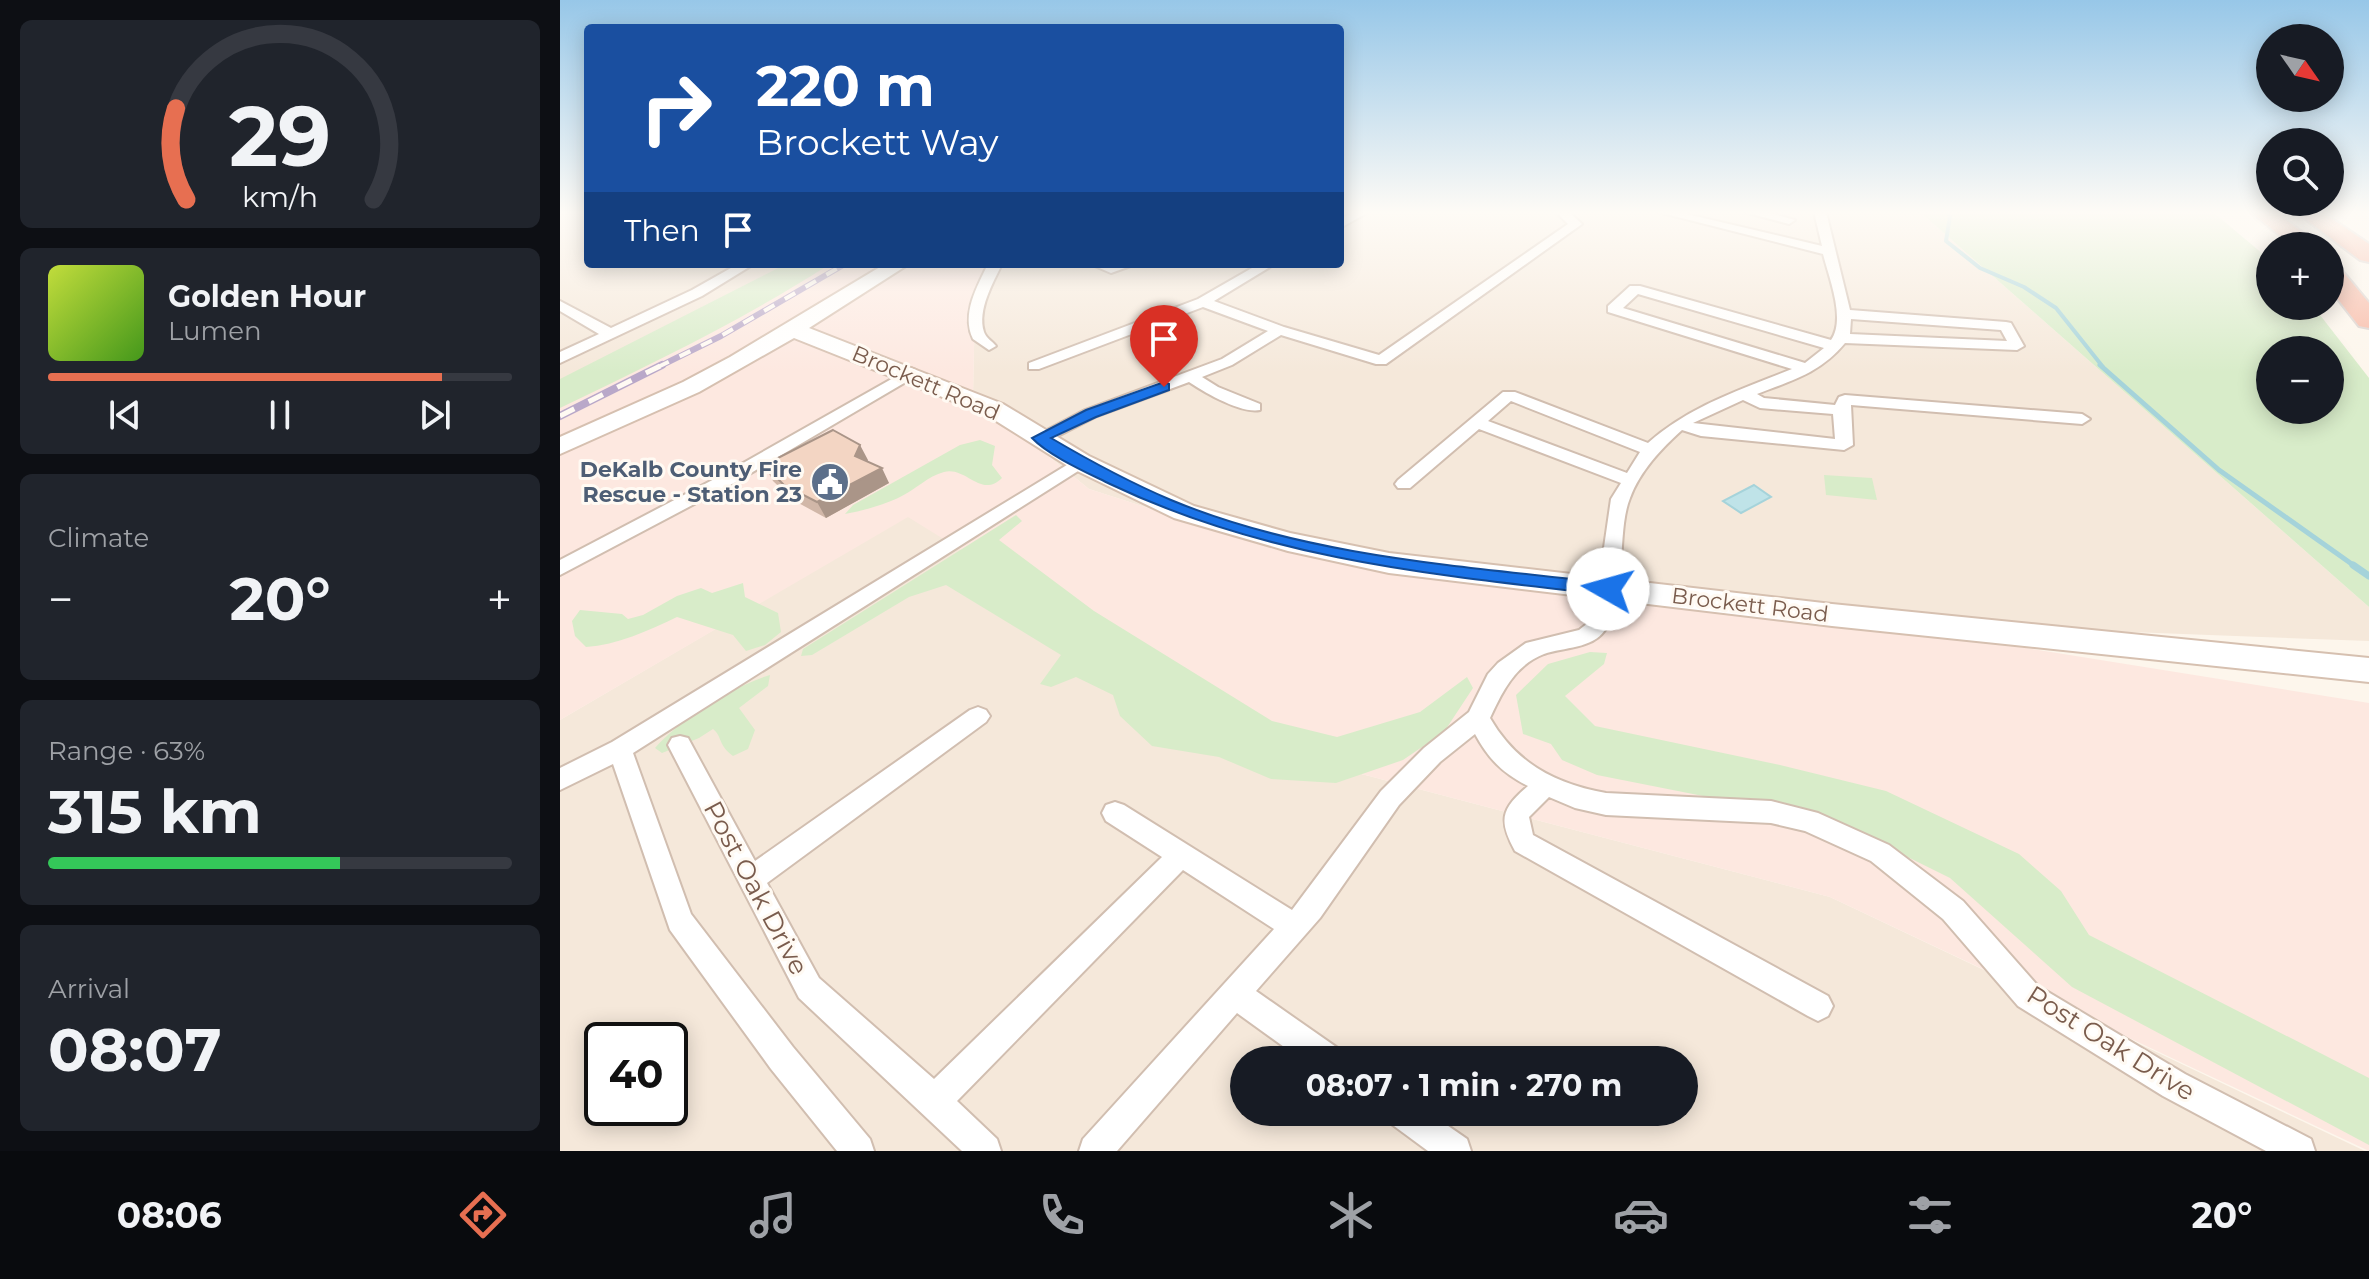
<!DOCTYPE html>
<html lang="en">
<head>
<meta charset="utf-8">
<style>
	:root { --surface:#171b24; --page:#20242c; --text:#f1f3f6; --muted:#9ea1a6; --line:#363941; --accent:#e76f51 }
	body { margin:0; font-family:Montserrat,sans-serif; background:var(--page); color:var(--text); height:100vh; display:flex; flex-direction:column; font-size:30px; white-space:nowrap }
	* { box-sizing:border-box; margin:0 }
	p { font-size:26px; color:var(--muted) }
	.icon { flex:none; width:44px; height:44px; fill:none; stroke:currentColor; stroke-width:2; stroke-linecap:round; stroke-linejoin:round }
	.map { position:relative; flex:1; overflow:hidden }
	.panel { display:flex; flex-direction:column; gap:20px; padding:20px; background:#0d0f14; width:560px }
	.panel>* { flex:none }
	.banner { position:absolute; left:24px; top:24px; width:760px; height:244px; border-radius:8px; box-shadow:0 4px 20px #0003; background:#1a4fa0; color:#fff; overflow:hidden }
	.needle { width:52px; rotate:124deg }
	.buttons { position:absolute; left:1696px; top:24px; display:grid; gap:16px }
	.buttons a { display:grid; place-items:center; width:88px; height:88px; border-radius:50%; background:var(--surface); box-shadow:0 4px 20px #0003; font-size:40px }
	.speed { position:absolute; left:24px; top:1022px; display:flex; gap:16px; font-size:40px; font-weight:700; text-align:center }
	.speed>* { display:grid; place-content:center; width:104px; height:104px; border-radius:50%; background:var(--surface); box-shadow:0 4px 20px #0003; line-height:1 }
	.speed .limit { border:4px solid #111; border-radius:12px; background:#fff; color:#111 }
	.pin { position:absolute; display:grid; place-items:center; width:68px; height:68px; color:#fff; margin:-82px -34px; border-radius:50% 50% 50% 0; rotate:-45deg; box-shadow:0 0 8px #0007 }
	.pin .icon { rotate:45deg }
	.me { position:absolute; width:88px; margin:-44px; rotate:277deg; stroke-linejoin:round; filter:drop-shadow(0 0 6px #0008) }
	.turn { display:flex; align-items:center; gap:28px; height:168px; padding:0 40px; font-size:36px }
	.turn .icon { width:104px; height:104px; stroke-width:2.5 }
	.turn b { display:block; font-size:56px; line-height:68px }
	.then { display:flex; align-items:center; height:76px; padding:0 40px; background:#0003; gap:16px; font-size:30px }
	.big { font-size:60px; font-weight:700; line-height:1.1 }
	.panel .widget { flex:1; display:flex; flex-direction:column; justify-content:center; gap:12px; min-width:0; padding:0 28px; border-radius:12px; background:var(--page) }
	.panel .dial { align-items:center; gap:0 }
	.dial svg { height:208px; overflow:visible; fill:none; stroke:var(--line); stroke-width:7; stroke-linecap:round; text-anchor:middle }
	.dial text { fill:var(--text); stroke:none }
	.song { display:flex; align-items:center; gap:24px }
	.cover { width:96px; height:96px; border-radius:12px; background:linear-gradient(135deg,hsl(70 70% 55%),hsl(100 70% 35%)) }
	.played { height:8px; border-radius:4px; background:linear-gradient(90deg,var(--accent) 85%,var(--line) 85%) }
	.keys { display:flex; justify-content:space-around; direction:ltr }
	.heat { display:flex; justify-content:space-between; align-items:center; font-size:44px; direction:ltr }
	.charge { height:12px; border-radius:6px; background:linear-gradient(90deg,#34c759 63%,var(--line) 0) }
	.trip { position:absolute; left:670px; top:1046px; width:468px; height:80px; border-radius:40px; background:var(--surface); box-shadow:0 4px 20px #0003; font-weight:700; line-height:80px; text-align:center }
	.tabs { display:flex; height:128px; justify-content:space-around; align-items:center; background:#090b0e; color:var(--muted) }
	.tabs .icon { width:56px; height:56px }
	.tabs .on { color:var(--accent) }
	.tabs b { font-size:36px; color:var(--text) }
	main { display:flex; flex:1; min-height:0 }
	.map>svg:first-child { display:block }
	.residential { fill:#f5e8da; fill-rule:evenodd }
	.commercial { fill:#fde8e0 }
	.green { fill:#d8ecc9; fill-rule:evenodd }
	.water { fill:#bfe3e8; stroke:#a5d3da; stroke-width:2 }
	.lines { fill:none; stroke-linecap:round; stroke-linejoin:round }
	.stream-far2 { stroke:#a5d3da; stroke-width:4 }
	.stream-far1 { stroke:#a5d3da; stroke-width:5 }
	.stream { stroke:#a5d3da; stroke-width:7 }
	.street-casing { stroke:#d1beb0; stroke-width:4 }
	.secondary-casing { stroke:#d6c0b0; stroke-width:4 }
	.highway-casing { stroke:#dad1cd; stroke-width:4 }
	.street { fill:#fff; fill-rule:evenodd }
	.secondary { fill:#fff; fill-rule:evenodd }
	.highway { fill:#f7b7a3; fill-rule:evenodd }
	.rail-far1-casing { stroke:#b9a8c9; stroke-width:6 }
	.rail-casing { stroke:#b9a8c9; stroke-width:8 }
	.rail-far1 { stroke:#fffaf3; stroke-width:4; stroke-dasharray:12; stroke-linecap:butt }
	.rail { stroke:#fffaf3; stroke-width:5; stroke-dasharray:16; stroke-linecap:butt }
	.wall { fill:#d1b7a8 }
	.shaded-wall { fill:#aa9588 }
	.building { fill:#f3d5c3; stroke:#aa9588; stroke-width:2 }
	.route { fill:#1a73e8; stroke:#114b97; stroke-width:2 }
	.labels { text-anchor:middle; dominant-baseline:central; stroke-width:6; stroke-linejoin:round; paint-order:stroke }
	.street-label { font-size:22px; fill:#7a5c4d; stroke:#fffaf3 }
	.service-label { font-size:22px; font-weight:bold; fill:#4e5e75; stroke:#fffaf3; text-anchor:end }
	.near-street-label { font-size:26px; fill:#7a5c4d; stroke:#fffaf3 }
</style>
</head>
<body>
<main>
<section class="panel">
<div class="widget dial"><svg viewBox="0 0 100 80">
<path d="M14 69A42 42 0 1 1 86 69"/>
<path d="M14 69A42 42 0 0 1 10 34" stroke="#e76f51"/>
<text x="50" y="56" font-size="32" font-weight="700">29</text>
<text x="50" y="72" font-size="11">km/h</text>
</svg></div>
<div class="widget">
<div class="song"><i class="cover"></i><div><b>Golden Hour</b><p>Lumen</p></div></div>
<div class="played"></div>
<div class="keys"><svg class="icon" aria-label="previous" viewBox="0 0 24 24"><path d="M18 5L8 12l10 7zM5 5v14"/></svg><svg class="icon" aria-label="pause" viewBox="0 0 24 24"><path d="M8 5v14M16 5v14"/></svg><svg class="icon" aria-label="next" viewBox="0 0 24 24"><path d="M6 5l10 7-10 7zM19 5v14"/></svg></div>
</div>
<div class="widget"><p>Climate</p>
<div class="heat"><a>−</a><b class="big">20°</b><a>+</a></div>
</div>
<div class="widget"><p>Range · 63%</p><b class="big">315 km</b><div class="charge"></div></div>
<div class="widget"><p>Arrival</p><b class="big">08:07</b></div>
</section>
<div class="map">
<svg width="1809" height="1151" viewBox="0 0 1809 1151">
	<rect width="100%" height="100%" fill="#fdf6ec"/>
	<g class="residential">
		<polygon points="0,212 28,212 28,264 266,264 0,396"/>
		<polygon points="780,212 1360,212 1809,607 1809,641 1304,622 1102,600 716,549 529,489 413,395 415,305 437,264 780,264"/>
		<path d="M348 516 733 756 1270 897 1805 1151H0V720ZM42 1040H110V1108H42ZM684 1060H1124V1112H684Z"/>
	</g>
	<polygon class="commercial" points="266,264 437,264 415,306 413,395 529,489 716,549 1102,600 1304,622 1809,703 1809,1151 1270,897 733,756 348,517 0,720 0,396"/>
	<g class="green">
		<path d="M1360 212H1653L1710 260V306H1753L1809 378V607ZM1710 350H1770V410H1710Z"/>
		<path d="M226 264H270C183 320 93 363 0 408V379Z"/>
		<path d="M420 440 435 446 432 465 442 478C421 499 406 466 384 472 368 476 355 490 340 497 324 505 302 511 285 514L293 505 400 445Z"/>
		<polygon points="1264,475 1312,478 1317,500 1266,495"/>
		<polygon points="456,515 462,521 439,540 534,611 712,721 777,737 860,712 907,677 913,688 884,732 843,760 776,783 711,779 659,757 592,746 560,716 553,695 516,677 491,687 480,684 501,655 386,585 349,597 252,655 241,656 243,649"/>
		<path d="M183 583 185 597 218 613 221 632 205 645 186 651 173 635 117 617C88 631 57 645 26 647L15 636 12 621 20 610 62 614 68 619 83 615 117 596 141 588 152 593Z"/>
		<polygon points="1030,652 1047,653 1044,664 1005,696 1035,726 1220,765 1326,791 1459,854 1501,891 1529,935 1809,1078 1809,1145 1512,987 1390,878 1279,823 1037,775 1002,760 991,744 963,734 956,695 988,664"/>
		<path d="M210 675 208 686 179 708 195 730 188 749 173 756C157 744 163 737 153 729L139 738 102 753 95 748C119 720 175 685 210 675Z"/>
	</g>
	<polygon class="water" points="1194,485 1211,497 1181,513 1163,501"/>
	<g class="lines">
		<polyline class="stream-far2" points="1386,212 1390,216 1386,241 1420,268 1464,287 1496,308 1543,367"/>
		<polyline class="stream-far1" points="1540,365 1659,470 1796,567"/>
		<polyline class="stream" points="1793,565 1809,576"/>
		<defs>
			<g id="street">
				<polygon points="794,212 809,212 780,228 780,219"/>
				<path d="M996 212H1009L1022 224 826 364H816L721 335 672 365 642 377 658 387 700 404V410C681 414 644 392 629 382L537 416 486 442H474L472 438 525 410 662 359 708 331 643 307 479 369H469V363L638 299 699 264H715L654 301 724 327 819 355 1008 224Z"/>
				<path d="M1098 212H1118L1262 246 1254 212H1266L1290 310 1446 322 1451 323 1464 346 1457 350 1285 343C1260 373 1233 380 1197 394L1204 398 1275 405 1279 397 1285 395 1522 414 1530 419 1522 424 1291 405 1293 445 1284 450 1141 436 1122 430C1101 449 1080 471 1070 498 1056 532 1068 598 1045 630 1032 649 1004 647 984 654 955 665 942 692 930 718 956 763 995 784 1046 793L1211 801 1258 813 1329 845 1403 901 1478 986 1625 1074 1751 1139 1755 1151H1706L1603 1096 1458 1006 1383 919 1311 861 1245 831 1211 823 1046 815 1015 808 989 797 969 817 973 835 1268 996 1273 1006 1268 1016 1258 1021 1248 1016 955 851C938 820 941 809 968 786 942 773 928 758 915 734L880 762 839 805 760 918 696 991 779 1049 783 1060H742L677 1013 557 1151H519L523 1139 714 929 623 870 397 1101 437 1139 441 1151H402L239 998 108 745 112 738 120 736 128 738 195 861 410 710 418 707 426 710 430 716 426 722 207 883 259 978 374 1079 602 857 546 821 542 813 546 805 555 802 564 805 732 910 821 791 864 748 909 712 928 674 938 663 966 643 1019 630 1028 623 1038 589 1051 499 1061 483 919 429 850 488H838L835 484 838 480 943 392H955L1088 443C1130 406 1180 390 1232 369L1048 312V306L1070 286H1080L1271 340C1286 319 1269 278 1263 254ZM1078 294 1264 348 1245 363 1063 308ZM1291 319 1441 330 1447 341 1290 334ZM1183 400 1200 408 1273 414 1275 439 1133 423ZM951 401 1080 452 1067 473 928 421Z"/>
				<polygon points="1184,212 1207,212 1235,220 1229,224"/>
				<polygon points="178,264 194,264 142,296 0,363 0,352 39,334 0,311 0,301 51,328 132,290"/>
				<path d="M428 264H442C433 283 417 310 424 332 426 338 432 341 436 346L429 350 413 339C401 314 417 287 428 264Z"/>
				<polygon points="530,264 576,264 551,273"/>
				<polygon points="351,368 356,370 356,376 174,483 0,575 0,560 162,475"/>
				<polygon points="520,457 529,462 526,466 73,753 131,914 233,1047 310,1139 314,1151 277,1151 211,1069 110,930 53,764 0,790 0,768 52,742"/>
				<polygon points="825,1112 868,1112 907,1139 911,1151 868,1151 830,1123"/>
			</g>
			<polygon id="secondary" points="325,264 349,264 249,328 443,404 529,456 634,506 730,533 829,553 1272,604 1809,658 1809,682 1272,626 829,573 728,551 614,518 511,468 425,414 234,338 139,392 0,454 0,437 123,382 170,357"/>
			<g id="highway">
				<polygon points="1691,212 1716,212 1760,246 1733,246"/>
				<polygon points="1736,212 1762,212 1809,244 1809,262 1800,260"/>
				<polygon points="1770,264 1779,267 1809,303 1809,328 1799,326 1770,289"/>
			</g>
		</defs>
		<use href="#street" class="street-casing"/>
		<use href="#secondary" class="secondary-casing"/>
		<use href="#highway" class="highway-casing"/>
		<use href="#street" class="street"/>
		<use href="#secondary" class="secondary"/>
		<use href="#highway" class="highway"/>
		<defs>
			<polyline id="rail-far1" points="98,367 161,336 285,264"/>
			<polyline id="rail" points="0,416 102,365"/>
		</defs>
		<use href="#rail-far1" class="rail-far1-casing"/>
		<use href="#rail" class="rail-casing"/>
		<use href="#rail-far1" class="rail-far1"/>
		<use href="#rail" class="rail"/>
	</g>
	<polygon class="wall" points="308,460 307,461 329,483 266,518 233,500 213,481 204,465"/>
	<g class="shaded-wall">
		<polygon points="300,445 308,460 303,471 295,456"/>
		<polygon points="322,468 329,483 266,518 257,502"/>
	</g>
	<polygon class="building" points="273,430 300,445 295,456 322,468 257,502 224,485 204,465"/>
	<linearGradient id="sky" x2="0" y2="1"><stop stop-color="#97c7e8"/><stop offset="0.57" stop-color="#fefbf6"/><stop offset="1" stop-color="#fefbf6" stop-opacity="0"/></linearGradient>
	<rect width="1809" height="373" fill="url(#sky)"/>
	<path class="route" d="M604 382 609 384V390L536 417 491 438C530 461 569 482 611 500 748 557 902 566 1048 583L1057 589 1048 595C876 575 709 560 550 484 528 473 489 456 472 438L526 410Z"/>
	<defs>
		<symbol id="civic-disc" viewBox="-11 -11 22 22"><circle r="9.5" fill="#5c6f8a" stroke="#fffaf3"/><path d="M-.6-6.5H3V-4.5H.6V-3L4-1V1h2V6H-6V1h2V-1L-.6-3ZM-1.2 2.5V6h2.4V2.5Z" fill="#fff"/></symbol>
	</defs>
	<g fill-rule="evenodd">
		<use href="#civic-disc" x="248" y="460" width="44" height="44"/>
	</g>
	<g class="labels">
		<g class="street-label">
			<text transform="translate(366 383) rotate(23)">Brockett Road</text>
			<text transform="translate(1190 605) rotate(7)">Brockett Road</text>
		</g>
		<g class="service-label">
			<text x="242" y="469">DeKalb County Fire<tspan x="242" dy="25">Rescue - Station 23</tspan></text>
		</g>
		<g class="near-street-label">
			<text transform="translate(196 888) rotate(62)">Post Oak Drive</text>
			<text transform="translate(1551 1043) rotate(32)">Post Oak Drive</text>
		</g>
	</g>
</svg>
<div class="buttons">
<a><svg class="needle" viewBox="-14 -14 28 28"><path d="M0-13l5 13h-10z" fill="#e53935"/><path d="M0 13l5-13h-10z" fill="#9ea1a6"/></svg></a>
<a><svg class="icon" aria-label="search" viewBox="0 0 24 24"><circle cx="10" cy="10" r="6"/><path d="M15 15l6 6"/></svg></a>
<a>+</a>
<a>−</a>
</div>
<div class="speed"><div class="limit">40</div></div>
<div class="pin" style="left:604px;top:387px;background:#d93025"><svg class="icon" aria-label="arrive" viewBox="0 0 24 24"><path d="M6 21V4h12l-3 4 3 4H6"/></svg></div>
<svg class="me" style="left:1048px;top:589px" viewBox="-20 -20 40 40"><circle r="19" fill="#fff"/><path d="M0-13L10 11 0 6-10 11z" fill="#1a73e8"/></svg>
<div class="trip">08:07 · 1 min · 270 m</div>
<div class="banner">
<div class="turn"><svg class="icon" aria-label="right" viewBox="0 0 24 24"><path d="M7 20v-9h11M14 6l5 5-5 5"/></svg><div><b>220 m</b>Brockett Way</div></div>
<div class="then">Then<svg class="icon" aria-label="arrive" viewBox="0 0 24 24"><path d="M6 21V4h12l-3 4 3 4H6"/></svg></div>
</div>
</div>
</main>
<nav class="tabs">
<b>08:06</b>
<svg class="icon on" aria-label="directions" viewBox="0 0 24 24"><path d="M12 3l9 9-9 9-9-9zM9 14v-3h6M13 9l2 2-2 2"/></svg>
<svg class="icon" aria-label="music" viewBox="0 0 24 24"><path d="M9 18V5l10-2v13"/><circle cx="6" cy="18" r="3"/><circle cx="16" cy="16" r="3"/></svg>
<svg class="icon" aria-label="phone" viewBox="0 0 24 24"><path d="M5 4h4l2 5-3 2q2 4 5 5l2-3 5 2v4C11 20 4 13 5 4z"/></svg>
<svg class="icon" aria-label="climate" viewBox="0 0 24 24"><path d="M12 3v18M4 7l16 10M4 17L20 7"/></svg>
<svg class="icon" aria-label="car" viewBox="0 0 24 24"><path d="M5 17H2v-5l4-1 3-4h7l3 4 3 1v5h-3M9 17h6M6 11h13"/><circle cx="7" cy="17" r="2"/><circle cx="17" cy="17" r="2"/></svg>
<svg class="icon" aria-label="filters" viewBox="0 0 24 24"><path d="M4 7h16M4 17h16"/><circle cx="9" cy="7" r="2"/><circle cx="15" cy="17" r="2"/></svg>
<b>20°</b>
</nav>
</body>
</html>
